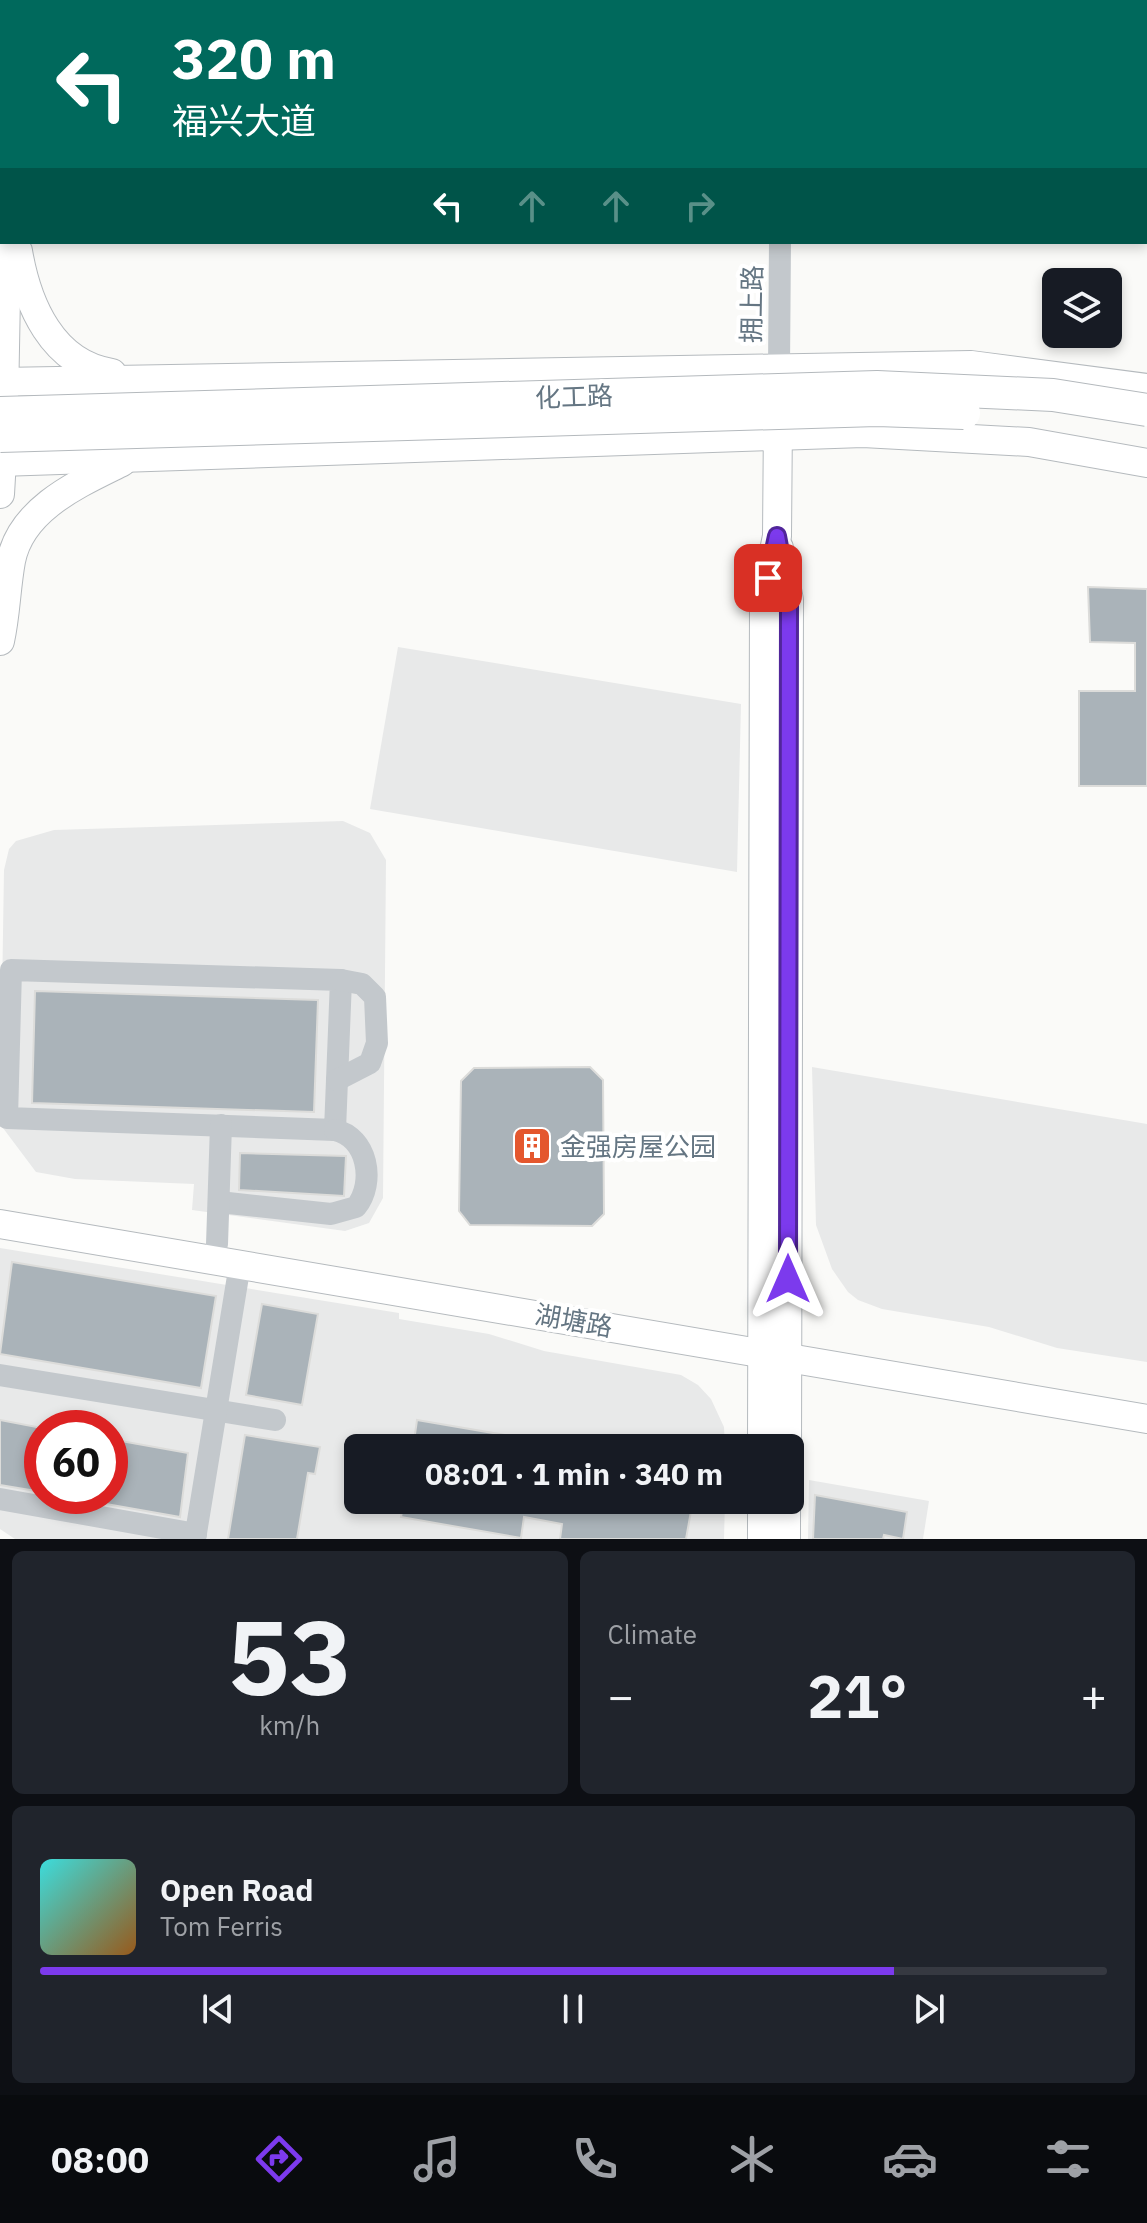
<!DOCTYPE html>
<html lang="en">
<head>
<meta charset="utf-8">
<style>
	:root { --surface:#171b24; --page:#20242c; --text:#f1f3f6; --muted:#9ea1a6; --line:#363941; --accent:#7c3aed }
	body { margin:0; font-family:"IBM Plex Sans","Noto Sans SC",sans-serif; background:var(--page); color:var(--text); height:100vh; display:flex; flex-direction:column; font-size:30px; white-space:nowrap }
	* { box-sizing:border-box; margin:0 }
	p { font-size:26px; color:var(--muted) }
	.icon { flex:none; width:44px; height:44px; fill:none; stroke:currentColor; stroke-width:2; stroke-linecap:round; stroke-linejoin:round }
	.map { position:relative; height:1539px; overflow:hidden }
	.side { display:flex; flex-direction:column; gap:12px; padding:12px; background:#0d0f14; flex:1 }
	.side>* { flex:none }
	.hud { position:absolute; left:0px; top:0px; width:1148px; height:244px; box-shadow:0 4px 12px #0003; background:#00695c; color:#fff; overflow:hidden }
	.tools { position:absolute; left:1042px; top:268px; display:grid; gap:16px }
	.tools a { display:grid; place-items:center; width:80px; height:80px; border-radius:12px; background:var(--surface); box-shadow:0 4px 12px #0003; font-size:40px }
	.speed { position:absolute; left:24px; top:1410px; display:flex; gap:16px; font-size:40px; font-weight:700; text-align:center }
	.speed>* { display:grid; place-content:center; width:104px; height:104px; border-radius:50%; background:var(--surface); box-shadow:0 4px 12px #0003; line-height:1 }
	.speed .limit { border:12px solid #d22; background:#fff; color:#111 }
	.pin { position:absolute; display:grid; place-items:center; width:68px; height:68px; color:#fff; margin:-34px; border-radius:16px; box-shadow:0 4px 12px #0006 }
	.me { position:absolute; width:88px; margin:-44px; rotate:0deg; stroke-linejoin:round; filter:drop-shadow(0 0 6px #0008) }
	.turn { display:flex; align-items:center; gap:28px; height:168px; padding:0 40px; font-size:36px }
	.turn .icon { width:104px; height:104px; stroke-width:2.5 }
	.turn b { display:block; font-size:56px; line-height:68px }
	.lanes { display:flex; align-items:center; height:76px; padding:0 40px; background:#0003; justify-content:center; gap:40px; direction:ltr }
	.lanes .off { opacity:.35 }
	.big { font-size:60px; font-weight:800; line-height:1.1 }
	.side .widget { flex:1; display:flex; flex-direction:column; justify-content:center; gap:12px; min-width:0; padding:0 28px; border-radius:12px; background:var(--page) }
	.side .dial { align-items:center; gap:0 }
	.dial b { font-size:104px; line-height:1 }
	.song { display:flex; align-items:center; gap:24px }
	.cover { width:96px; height:96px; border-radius:12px; background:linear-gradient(135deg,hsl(180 70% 55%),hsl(30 70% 35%)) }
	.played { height:8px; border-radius:4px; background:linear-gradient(90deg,var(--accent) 80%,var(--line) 80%) }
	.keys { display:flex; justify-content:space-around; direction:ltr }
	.heat { display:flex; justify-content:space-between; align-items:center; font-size:44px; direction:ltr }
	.side .tiles { flex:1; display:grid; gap:12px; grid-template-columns:1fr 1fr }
	.widget:last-child { grid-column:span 2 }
	.trip { position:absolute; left:344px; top:1434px; width:460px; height:80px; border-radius:12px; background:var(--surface); box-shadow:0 4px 12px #0003; font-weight:800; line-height:80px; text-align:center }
	.tab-bar { display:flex; height:128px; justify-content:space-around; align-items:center; background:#090b0e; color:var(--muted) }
	.tab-bar .icon { width:56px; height:56px }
	.tab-bar .current { color:var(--accent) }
	.tab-bar b { font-size:36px; color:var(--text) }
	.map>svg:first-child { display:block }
	.built { fill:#e8e9e9; fill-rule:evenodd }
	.building { fill:#aab3b9; stroke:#dcdcda; stroke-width:2 }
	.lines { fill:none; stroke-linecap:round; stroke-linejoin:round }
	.major-casing { stroke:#b5babe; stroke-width:30 }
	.minor { stroke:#c3c8cc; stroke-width:22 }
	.major { stroke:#fff; stroke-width:28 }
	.highway-bridge-casing { stroke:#b4b9bd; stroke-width:34; stroke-linecap:butt }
	.highway-bridge { stroke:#fff; stroke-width:32 }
	.route-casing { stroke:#51269a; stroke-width:20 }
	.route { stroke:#7c3aed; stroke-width:14 }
	.labels { text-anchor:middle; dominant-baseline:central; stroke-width:8; stroke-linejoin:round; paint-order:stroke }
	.street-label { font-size:26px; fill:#657683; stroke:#fff }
	.poi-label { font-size:26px; fill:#657683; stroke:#fff; text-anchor:start }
</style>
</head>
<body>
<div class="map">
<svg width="1147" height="1539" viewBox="0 0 1147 1539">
	<rect width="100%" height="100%" fill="#fafaf8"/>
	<g class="built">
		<polygon points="398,647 741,704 737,872 370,809"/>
		<polygon points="343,821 370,833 386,860 383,1198 369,1223 345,1231 192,1210 194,1184 75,1179 36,1172 0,1124 4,870 9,849 16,841 54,830"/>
		<polygon points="812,1067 1147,1124 1147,1362 1057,1348 989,1327 882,1309 858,1300 848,1292 832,1269 816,1225"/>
		<path d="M0 1248 399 1313V1319L489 1334 544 1351 681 1375 698 1385 711 1399 724 1427 725 1448H358V1500H725L724 1539H15L0 1529ZM42 1428H110V1496H42Z"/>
		<polygon points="809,1480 929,1501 923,1539 808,1539"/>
	</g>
	<g class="building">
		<polygon points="1088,587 1147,589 1147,786 1079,786 1079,691 1135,691 1135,643 1090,642"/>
		<polygon points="35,991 318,1000 314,1112 32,1103"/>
		<polygon points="590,1067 603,1080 604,1214 592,1226 470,1225 459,1211 461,1081 474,1068"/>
		<polygon points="240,1153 346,1156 344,1196 239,1190"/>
		<polygon points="12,1262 216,1296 201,1388 0,1354"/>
		<polygon points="262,1304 318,1314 302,1405 246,1395"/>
		<polygon points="0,1420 42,1428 42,1492 0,1485"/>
		<polygon points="417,1420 540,1441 539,1448 413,1448"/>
		<polygon points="245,1435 320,1447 315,1474 308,1473 297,1539 228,1539"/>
		<polygon points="110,1439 188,1453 180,1517 72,1498 110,1496"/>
		<polygon points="815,1495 907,1512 903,1539 884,1535 883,1539 813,1539"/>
		<polygon points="404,1500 536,1500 564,1505 565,1500 693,1500 686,1539 560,1539 562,1524 524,1517 521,1538 401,1517"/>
	</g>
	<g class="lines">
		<defs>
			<g id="major">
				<polyline points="9,2 9,0"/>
				<path d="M18 251C27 304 52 364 112 373"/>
				<polyline points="0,382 971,365 1147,388"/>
				<polyline points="4,401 7,242"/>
				<polyline points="0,462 863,433 1029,442 1147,463"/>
				<polyline points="0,494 3,443"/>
				<polyline points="779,548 789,600 787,1448"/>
				<path d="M0 641C6 614 6 588 11 561 21 508 80 483 122 462"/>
				<polyline points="0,1224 1147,1419"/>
				<polyline points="762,1448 764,599 777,536 778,418"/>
				<polyline points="762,1539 762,1500"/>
				<polyline points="786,1539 786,1500"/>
			</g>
		</defs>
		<use href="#major" class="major-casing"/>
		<g class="minor">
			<polyline points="505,2 580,0"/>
			<polyline points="784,2 784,0"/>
			<polyline points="779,367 780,242"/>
			<polygon points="11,970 341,980 335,1130 7,1118"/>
			<polyline points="337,1080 370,1063 377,1043 375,997 362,984 341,980"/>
			<path d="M219 1202 331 1214 356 1207C376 1182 367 1137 335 1130"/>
			<polyline points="217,1244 221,1125"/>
			<polyline points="0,1375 275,1420"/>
			<polyline points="0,1499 196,1534"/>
			<polyline points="195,1539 240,1264"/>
		</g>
		<use href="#major" class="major"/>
		<defs>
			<g id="highway-bridge">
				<polyline points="0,413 877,387 1053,395 1147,410"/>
				<polyline points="0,436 877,410 964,413"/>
			</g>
		</defs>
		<use href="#highway-bridge" class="highway-bridge-casing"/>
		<use href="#highway-bridge" class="highway-bridge"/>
	</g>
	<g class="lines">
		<defs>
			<polyline id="route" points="768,578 777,536 789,600 788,1279"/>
		</defs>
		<use href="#route" class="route-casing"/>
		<use href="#route" class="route"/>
	</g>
	<defs>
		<symbol id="building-square" viewBox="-11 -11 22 22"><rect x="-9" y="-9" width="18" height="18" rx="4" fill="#e4572e" stroke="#fff"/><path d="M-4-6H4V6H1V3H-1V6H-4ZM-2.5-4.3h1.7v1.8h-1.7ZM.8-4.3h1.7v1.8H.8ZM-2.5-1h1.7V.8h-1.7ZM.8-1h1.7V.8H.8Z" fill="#fff"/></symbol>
	</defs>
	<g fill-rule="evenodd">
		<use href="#building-square" x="510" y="1124" width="44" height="44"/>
	</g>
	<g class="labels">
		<g class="street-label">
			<text transform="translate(751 304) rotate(-89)">拥上路</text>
			<text transform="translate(574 396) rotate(-2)">化工路</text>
			<text transform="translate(574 1320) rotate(10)">湖塘路</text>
		</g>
		<g class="poi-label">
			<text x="560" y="1146">金强房屋公园</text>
		</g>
	</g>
</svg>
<div class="tools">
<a><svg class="icon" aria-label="layers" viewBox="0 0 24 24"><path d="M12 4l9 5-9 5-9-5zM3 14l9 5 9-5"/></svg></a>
</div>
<div class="speed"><div class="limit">60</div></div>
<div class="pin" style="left:768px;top:578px;background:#d93025"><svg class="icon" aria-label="arrive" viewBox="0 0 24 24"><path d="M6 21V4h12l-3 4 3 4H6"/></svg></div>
<svg class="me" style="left:788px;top:1279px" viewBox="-20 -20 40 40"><path d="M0-17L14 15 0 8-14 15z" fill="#7c3aed" stroke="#fff" stroke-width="4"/></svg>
<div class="trip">08:01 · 1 min · 340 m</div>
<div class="hud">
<div class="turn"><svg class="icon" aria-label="left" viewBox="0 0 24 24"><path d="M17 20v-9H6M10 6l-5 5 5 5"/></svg><div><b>320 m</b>福兴大道</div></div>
<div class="lanes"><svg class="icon" aria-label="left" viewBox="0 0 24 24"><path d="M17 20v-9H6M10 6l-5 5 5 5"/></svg><svg class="icon off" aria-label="ahead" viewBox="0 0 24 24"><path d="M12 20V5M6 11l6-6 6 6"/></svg><svg class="icon off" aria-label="ahead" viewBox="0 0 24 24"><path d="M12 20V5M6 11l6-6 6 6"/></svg><svg class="icon off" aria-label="right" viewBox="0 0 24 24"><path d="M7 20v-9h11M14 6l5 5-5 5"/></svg></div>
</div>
</div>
<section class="side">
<div class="tiles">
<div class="widget dial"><b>53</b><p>km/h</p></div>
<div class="widget"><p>Climate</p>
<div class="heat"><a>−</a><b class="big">21°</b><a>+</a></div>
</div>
<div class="widget">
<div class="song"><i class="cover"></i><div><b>Open Road</b><p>Tom Ferris</p></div></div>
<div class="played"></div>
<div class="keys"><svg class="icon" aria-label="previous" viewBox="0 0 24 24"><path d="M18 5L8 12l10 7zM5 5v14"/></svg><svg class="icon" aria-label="pause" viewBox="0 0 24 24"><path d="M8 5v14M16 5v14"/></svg><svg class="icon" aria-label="next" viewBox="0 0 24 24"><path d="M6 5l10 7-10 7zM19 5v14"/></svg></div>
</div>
</div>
</section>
<nav class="tab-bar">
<b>08:00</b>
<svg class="icon current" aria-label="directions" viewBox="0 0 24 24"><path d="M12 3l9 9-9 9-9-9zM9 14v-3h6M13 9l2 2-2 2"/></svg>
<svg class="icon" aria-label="music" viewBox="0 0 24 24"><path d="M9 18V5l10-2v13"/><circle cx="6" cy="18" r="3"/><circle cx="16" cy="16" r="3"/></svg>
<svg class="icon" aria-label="phone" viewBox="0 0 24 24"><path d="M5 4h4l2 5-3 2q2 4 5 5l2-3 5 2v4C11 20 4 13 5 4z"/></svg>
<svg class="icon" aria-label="climate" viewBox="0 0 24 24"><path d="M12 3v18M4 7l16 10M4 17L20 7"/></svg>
<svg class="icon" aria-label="car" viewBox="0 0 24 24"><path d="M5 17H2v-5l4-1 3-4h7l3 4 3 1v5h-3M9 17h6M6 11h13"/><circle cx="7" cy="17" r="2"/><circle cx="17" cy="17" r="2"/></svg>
<svg class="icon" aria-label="filters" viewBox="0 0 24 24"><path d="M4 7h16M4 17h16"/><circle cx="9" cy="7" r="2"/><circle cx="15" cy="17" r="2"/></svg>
</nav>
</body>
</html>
